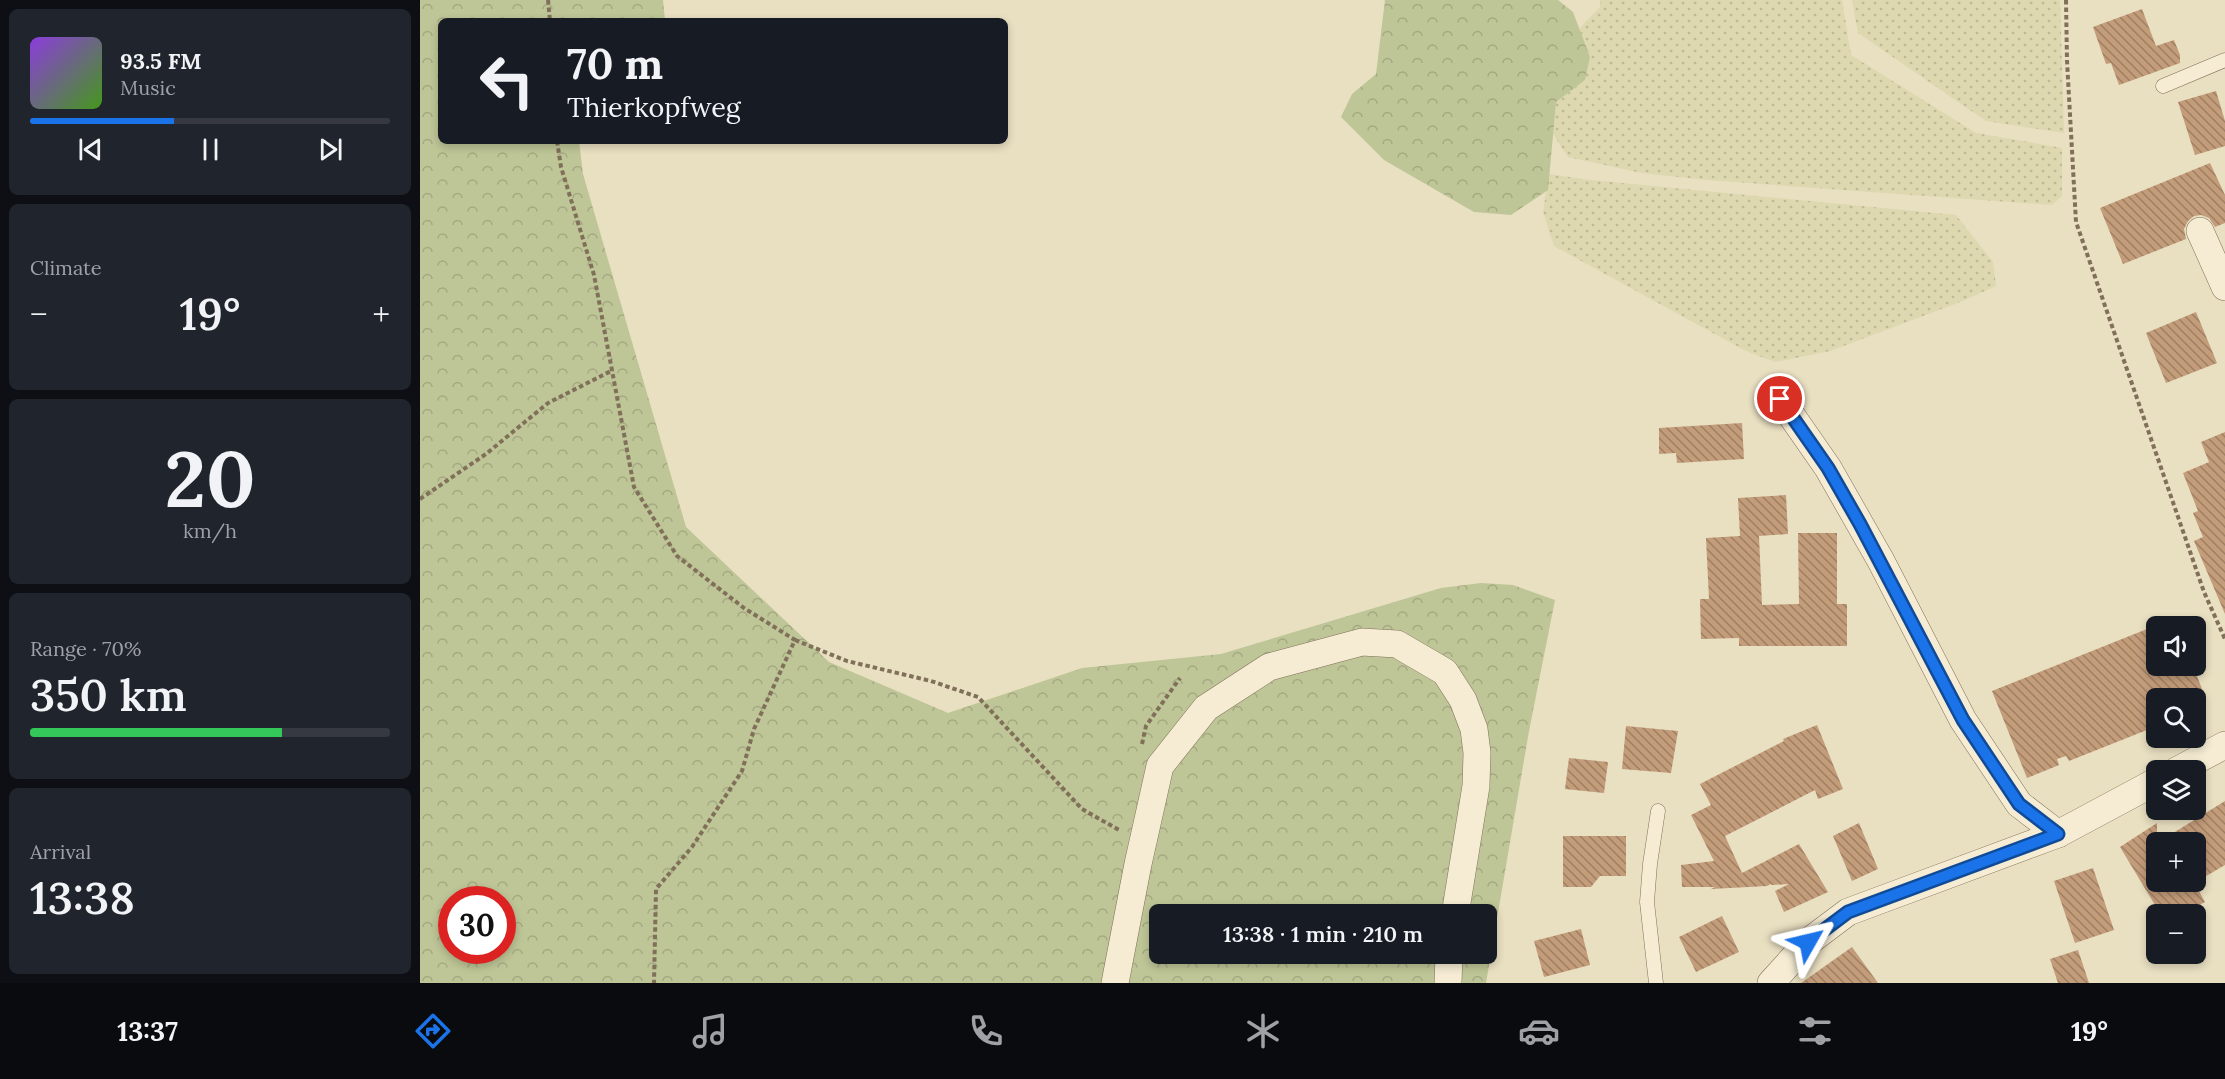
<!DOCTYPE html>
<html lang="en">
<head>
<meta charset="utf-8">
<style>
	:root { --surface:#171b24; --page:#20242c; --text:#f1f3f6; --muted:#9ea1a6; --line:#363941; --accent:#1a73e8 }
	body { margin:0; font-family:Lora,serif; background:var(--page); color:var(--text); height:100vh; display:flex; flex-direction:column; font-size:22px; white-space:nowrap }
	* { box-sizing:border-box; margin:0 }
	p { font-size:20px; color:var(--muted) }
	.icon { flex:none; width:33px; height:33px; fill:none; stroke:currentColor; stroke-width:2; stroke-linecap:round; stroke-linejoin:round }
	.map { position:relative; flex:1; overflow:hidden }
	.panel { display:flex; flex-direction:column; gap:9px; padding:9px; background:#0d0f14; width:420px }
	.panel>* { flex:none }
	.hud { position:absolute; left:18px; top:18px; width:570px; height:126px; border-radius:9px; box-shadow:0 3px 9px #0003; background:#171b24; color:var(--text); overflow:hidden }
	.buttons { position:absolute; left:1726px; top:616px; display:grid; gap:12px }
	.buttons a { display:grid; place-items:center; width:60px; height:60px; border-radius:9px; background:var(--surface); box-shadow:0 3px 9px #0003; font-size:30px }
	.speed { position:absolute; left:18px; top:886px; display:flex; gap:12px; font-size:30px; font-weight:700; text-align:center }
	.speed>* { display:grid; place-content:center; width:78px; height:78px; border-radius:50%; background:var(--surface); box-shadow:0 3px 9px #0003; line-height:1 }
	.speed .limit { border:9px solid #d22; background:#fff; color:#111 }
	.pin { position:absolute; display:grid; place-items:center; width:51px; height:51px; color:#fff; margin:-26px; border:3px solid #fff; border-radius:50%; box-shadow:0 2px 6px #0007 }
	.me { position:absolute; width:66px; margin:-33px; rotate:53deg; stroke-linejoin:round; filter:drop-shadow(0 0 4px #0008) }
	.turn { display:flex; align-items:center; gap:21px; height:126px; padding:0 30px; font-size:27px }
	.turn .icon { width:78px; height:78px; stroke-width:2.5 }
	.turn b { display:block; font-size:42px; line-height:51px }
	.big { font-size:45px; font-weight:600; line-height:1.1 }
	.panel .widget { flex:1; display:flex; flex-direction:column; justify-content:center; gap:9px; min-width:0; padding:0 21px; border-radius:9px; background:var(--page) }
	.panel .dial { align-items:center; gap:0 }
	.dial b { font-size:78px; line-height:1 }
	.song { display:flex; align-items:center; gap:18px }
	.cover { width:72px; height:72px; border-radius:9px; background:linear-gradient(135deg,hsl(270 70% 55%),hsl(100 70% 35%)) }
	.played { height:6px; border-radius:3px; background:linear-gradient(90deg,var(--accent) 40%,var(--line) 40%) }
	.keys { display:flex; justify-content:space-around; direction:ltr }
	.heat { display:flex; justify-content:space-between; align-items:center; font-size:33px; direction:ltr }
	.charge { height:9px; border-radius:4px; background:linear-gradient(90deg,#34c759 70%,var(--line) 0) }
	.trip { position:absolute; left:729px; top:904px; width:348px; height:60px; border-radius:9px; background:var(--surface); box-shadow:0 3px 9px #0003; font-weight:600; line-height:60px; text-align:center }
	.tab-bar { display:flex; height:96px; justify-content:space-around; align-items:center; background:#090b0e; color:var(--muted) }
	.tab-bar .icon { width:42px; height:42px }
	.tab-bar .active { color:var(--accent) }
	.tab-bar b { font-size:27px; color:var(--text) }
	main { display:flex; flex:1; min-height:0 }
	.map>svg:first-child { display:block }
	.farmland { fill:url(#farmland-dots) }
	.forest { fill:url(#forest-crowns); fill-rule:evenodd }
	.building { fill:url(#building-back-hatch) }
	.lines { fill:none; stroke-linecap:round; stroke-linejoin:round }
	.lane-casing { stroke:#80705a; stroke-width:15 }
	.street-casing { stroke:#80705a; stroke-width:28 }
	.path { stroke:#80705a; stroke-width:4; stroke-dasharray:4.5 3; stroke-linecap:butt }
	.lane { stroke:#f5ecd3; stroke-width:14 }
	.street { stroke:#f5ecd3; stroke-width:27 }
	.route-casing { stroke:#114b97; stroke-width:15 }
	.route { stroke:#1a73e8; stroke-width:10 }
</style>
</head>
<body>
<main>
<section class="panel">
<div class="widget">
<div class="song"><i class="cover"></i><div><b>93.5 FM</b><p>Music</p></div></div>
<div class="played"></div>
<div class="keys"><svg class="icon" aria-label="previous" viewBox="0 0 24 24"><path d="M18 5L8 12l10 7zM5 5v14"/></svg><svg class="icon" aria-label="pause" viewBox="0 0 24 24"><path d="M8 5v14M16 5v14"/></svg><svg class="icon" aria-label="next" viewBox="0 0 24 24"><path d="M6 5l10 7-10 7zM19 5v14"/></svg></div>
</div>
<div class="widget"><p>Climate</p>
<div class="heat"><a>−</a><b class="big">19°</b><a>+</a></div>
</div>
<div class="widget dial"><b>20</b><p>km/h</p></div>
<div class="widget"><p>Range · 70%</p><b class="big">350 km</b><div class="charge"></div></div>
<div class="widget"><p>Arrival</p><b class="big">13:38</b></div>
</section>
<div class="map">
<svg width="1805" height="983" viewBox="0 0 1805 983">
	<defs>
		<pattern id="farmland-dots" width="8" height="8" patternUnits="userSpaceOnUse" patternTransform="scale(1.5)"><rect width="8" height="8" fill="#ddd8af"/><path d="M2 2h.1M6 6h.1" fill="none" stroke="#beb996" stroke-width="1.8" stroke-linecap="round"/></pattern>
		<pattern id="forest-crowns" width="20" height="18" patternUnits="userSpaceOnUse" patternTransform="scale(1.5)"><rect width="20" height="18" fill="#bec596"/><path d="M2 6a3 3 0 1 1 6 0M12 15a3 3 0 1 1 6 0" fill="none" stroke="#a4a981"/></pattern>
		<pattern id="building-back-hatch" width="6" height="6" patternUnits="userSpaceOnUse" patternTransform="scale(1.5)"><rect width="6" height="6" fill="#c39c7a"/><path d="M-1 5l2 2M0 0l6 6M5-1l2 2" fill="none" stroke="#9f7f63"/></pattern>
	</defs>
	<rect width="100%" height="100%" fill="#e9dfc1"/>
	<g class="farmland">
		<polygon points="1180,0 1422,0 1431,55 1556,133 1642,148 1642,196 1632,205 1287,180 1222,173 1148,157 1133,134 1136,102 1165,80 1170,57 1159,29 1180,7"/>
		<polygon points="1432,0 1640,0 1644,133 1566,121 1438,33"/>
		<polygon points="1129,174 1170,180 1536,215 1573,262 1576,286 1540,302 1410,351 1355,362 1326,351 1134,246 1123,212"/>
	</g>
	<g class="forest">
		<path d="M0 0H243L245 21H21V141H159L163 174 266 527 409 662 528 713 662 668 801 654 1021 588 1061 583 1093 585 1135 600 1109 731 1066 983H0ZM32 900H82V951H32ZM740 915H1066V954H740Z"/>
		<polygon points="965,0 1138,0 1153,12 1170,57 1165,80 1136,102 1128,190 1091,215 1054,212 964,160 921,117 932,94 956,74"/>
	</g>
	<g class="building">
		<polygon points="1722,9 1736,46 1754,40 1760,55 1760,63 1699,85 1691,63 1686,64 1673,27"/>
		<polygon points="1796,91 1805,121 1805,146 1775,155 1758,102"/>
		<polygon points="1790,163 1805,195 1805,223 1795,227 1789,218 1781,215 1774,216 1768,221 1764,229 1766,239 1703,264 1680,208"/>
		<polygon points="1776,312 1797,363 1746,383 1726,333"/>
		<polygon points="1322,423 1324,459 1257,463 1256,453 1239,454 1239,428"/>
		<polygon points="1805,432 1805,614 1774,541 1783,537 1773,513 1778,511 1763,473 1789,462 1781,442"/>
		<polygon points="1366,495 1368,534 1339,536 1342,605 1379,604 1378,533 1417,533 1417,604 1427,604 1427,646 1319,646 1319,638 1281,639 1280,599 1289,599 1286,538 1320,536 1318,498"/>
		<polygon points="1737,625 1737,666 1773,666 1786,699 1737,699 1737,726 1649,761 1646,756 1637,759 1639,765 1607,778 1572,691"/>
		<polygon points="1397,725 1423,789 1398,799 1395,790 1305,836 1322,873 1379,844 1408,892 1364,912 1355,891 1369,884 1352,885 1351,884 1347,886 1291,889 1295,887 1262,887 1261,865 1294,861 1271,815 1291,805 1280,784 1364,741 1363,739"/>
		<polygon points="1206,726 1258,731 1251,773 1202,769"/>
		<polygon points="1149,758 1188,762 1184,793 1145,789"/>
		<polygon points="1805,801 1805,865 1776,882 1776,843 1737,843 1737,882 1774,882 1785,902 1761,915 1741,915 1700,847 1737,823 1737,843"/>
		<polygon points="1439,823 1458,869 1432,881 1413,836"/>
		<polygon points="1143,836 1206,836 1206,876 1180,876 1171,887 1143,887"/>
		<polygon points="1673,868 1694,930 1655,943 1634,881"/>
		<polygon points="1302,916 1319,952 1276,972 1259,937"/>
		<polygon points="1161,929 1170,965 1124,977 1114,941"/>
		<polygon points="1432,947 1458,983 1381,983"/>
		<polygon points="1658,950 1669,983 1638,983 1630,959"/>
	</g>
	<g class="lines">
		<defs>
			<g id="lane">
				<polyline points="1743,86 1805,60"/>
				<polyline points="1236,983 1227,902 1230,864 1238,811"/>
			</g>
			<g id="street">
				<polyline points="1780,231 1805,287"/>
				<polyline points="1360,399 1408,468 1461,561 1543,720 1599,804 1638,834"/>
				<polyline points="1756,771 1805,745"/>
				<polyline points="695,983 718,864 740,766 786,708 849,667 942,642 977,644 1025,672 1043,700 1054,729 1057,753 1056,786 1035,915"/>
				<polyline points="1028,983 1029,954"/>
				<polyline points="1351,983 1388,942 1428,912 1638,834 1737,781"/>
			</g>
		</defs>
		<use href="#lane" class="lane-casing"/>
		<use href="#street" class="street-casing"/>
		<g class="path">
			<polyline points="128,0 130,21"/>
			<polyline points="1646,0 1647,61 1656,222 1784,592 1805,639"/>
			<polyline points="137,141 141,167 174,275 214,487 257,556 324,608 375,640 334,729 322,771 272,847 236,889 234,983"/>
			<polyline points="0,499 66,454 128,403 193,370"/>
			<polyline points="375,640 427,661 511,681 558,697 662,809 699,830"/>
			<polyline points="722,744 726,726 760,678"/>
		</g>
		<use href="#lane" class="lane"/>
		<use href="#street" class="street"/>
	</g>
	<g class="lines">
		<defs>
			<polyline id="route" points="1360,399 1408,468 1440,524 1543,720 1599,804 1638,834 1428,912 1388,942"/>
		</defs>
		<use href="#route" class="route-casing"/>
		<use href="#route" class="route"/>
	</g>
</svg>
<div class="buttons">
<a><svg class="icon" aria-label="sound" viewBox="0 0 24 24"><path d="M4 9h4l5-4v14l-5-4H4zM17 9q2 3 0 6"/></svg></a>
<a><svg class="icon" aria-label="search" viewBox="0 0 24 24"><circle cx="10" cy="10" r="6"/><path d="M15 15l6 6"/></svg></a>
<a><svg class="icon" aria-label="layers" viewBox="0 0 24 24"><path d="M12 4l9 5-9 5-9-5zM3 14l9 5 9-5"/></svg></a>
<a>+</a>
<a>−</a>
</div>
<div class="speed"><div class="limit">30</div></div>
<div class="pin" style="left:1360px;top:399px;background:#d93025"><svg class="icon" aria-label="arrive" viewBox="0 0 24 24"><path d="M6 21V4h12l-3 4 3 4H6"/></svg></div>
<svg class="me" style="left:1388px;top:942px" viewBox="-20 -20 40 40"><path d="M0-17L14 15 0 8-14 15z" fill="#1a73e8" stroke="#fff" stroke-width="4"/></svg>
<div class="trip">13:38 · 1 min · 210 m</div>
<div class="hud">
<div class="turn"><svg class="icon" aria-label="left" viewBox="0 0 24 24"><path d="M17 20v-9H6M10 6l-5 5 5 5"/></svg><div><b>70 m</b>Thierkopfweg</div></div>
</div>
</div>
</main>
<nav class="tab-bar">
<b>13:37</b>
<svg class="icon active" aria-label="directions" viewBox="0 0 24 24"><path d="M12 3l9 9-9 9-9-9zM9 14v-3h6M13 9l2 2-2 2"/></svg>
<svg class="icon" aria-label="music" viewBox="0 0 24 24"><path d="M9 18V5l10-2v13"/><circle cx="6" cy="18" r="3"/><circle cx="16" cy="16" r="3"/></svg>
<svg class="icon" aria-label="phone" viewBox="0 0 24 24"><path d="M5 4h4l2 5-3 2q2 4 5 5l2-3 5 2v4C11 20 4 13 5 4z"/></svg>
<svg class="icon" aria-label="climate" viewBox="0 0 24 24"><path d="M12 3v18M4 7l16 10M4 17L20 7"/></svg>
<svg class="icon" aria-label="car" viewBox="0 0 24 24"><path d="M5 17H2v-5l4-1 3-4h7l3 4 3 1v5h-3M9 17h6M6 11h13"/><circle cx="7" cy="17" r="2"/><circle cx="17" cy="17" r="2"/></svg>
<svg class="icon" aria-label="filters" viewBox="0 0 24 24"><path d="M4 7h16M4 17h16"/><circle cx="9" cy="7" r="2"/><circle cx="15" cy="17" r="2"/></svg>
<b>19°</b>
</nav>
</body>
</html>
